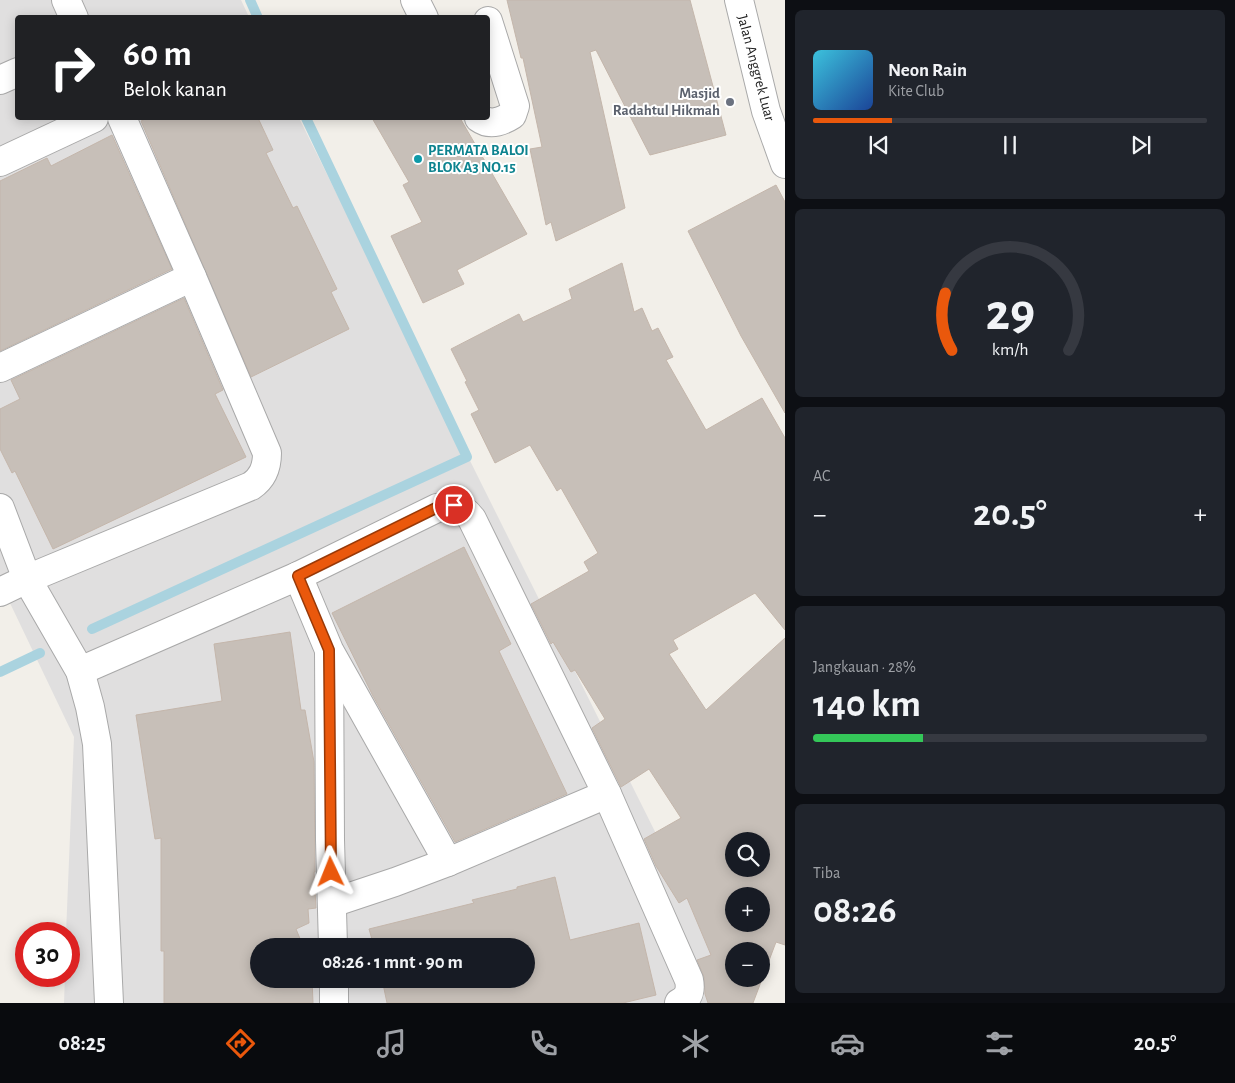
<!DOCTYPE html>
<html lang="id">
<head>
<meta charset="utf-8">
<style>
	:root { --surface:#171b24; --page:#20242c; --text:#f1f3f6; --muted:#9ea1a6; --line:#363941; --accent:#ea580c }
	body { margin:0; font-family:"Alegreya Sans",sans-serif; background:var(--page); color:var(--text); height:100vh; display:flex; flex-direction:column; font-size:19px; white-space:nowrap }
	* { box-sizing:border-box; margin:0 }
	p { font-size:16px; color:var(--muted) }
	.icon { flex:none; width:28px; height:28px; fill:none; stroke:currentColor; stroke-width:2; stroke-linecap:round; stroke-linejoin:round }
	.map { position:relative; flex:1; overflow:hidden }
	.panel { display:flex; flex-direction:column; gap:10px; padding:10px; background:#0d0f14; width:450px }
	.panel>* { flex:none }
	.banner { position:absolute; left:15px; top:15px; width:475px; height:105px; border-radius:5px; box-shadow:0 2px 12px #0003; background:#202124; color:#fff; overflow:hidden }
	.buttons { position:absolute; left:725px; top:832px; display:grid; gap:10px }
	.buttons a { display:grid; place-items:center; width:45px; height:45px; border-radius:50%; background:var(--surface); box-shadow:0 2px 12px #0003; font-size:25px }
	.speed { position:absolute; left:15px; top:922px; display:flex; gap:10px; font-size:25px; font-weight:700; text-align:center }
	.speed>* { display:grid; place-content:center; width:65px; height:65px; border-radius:50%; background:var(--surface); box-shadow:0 2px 12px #0003; line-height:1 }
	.speed .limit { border:8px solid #d22; background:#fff; color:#111 }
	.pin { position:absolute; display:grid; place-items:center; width:42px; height:42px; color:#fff; margin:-21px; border:2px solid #fff; border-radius:50%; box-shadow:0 1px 5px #0007 }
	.me { position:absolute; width:55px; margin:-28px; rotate:358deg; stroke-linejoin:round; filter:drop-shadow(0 0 4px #0008) }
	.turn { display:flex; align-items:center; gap:18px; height:105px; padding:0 25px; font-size:22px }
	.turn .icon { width:65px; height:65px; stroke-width:2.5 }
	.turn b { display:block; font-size:35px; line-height:42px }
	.big { font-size:38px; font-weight:700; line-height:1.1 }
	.panel .widget { flex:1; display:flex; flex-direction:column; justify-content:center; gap:8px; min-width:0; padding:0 18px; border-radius:8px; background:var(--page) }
	.panel .dial { align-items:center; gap:0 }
	.dial svg { height:130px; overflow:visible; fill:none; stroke:var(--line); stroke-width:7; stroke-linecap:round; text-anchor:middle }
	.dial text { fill:var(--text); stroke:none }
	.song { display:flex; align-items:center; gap:15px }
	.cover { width:60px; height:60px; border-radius:8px; background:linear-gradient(135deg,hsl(190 70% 55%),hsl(220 70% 35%)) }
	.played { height:5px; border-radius:2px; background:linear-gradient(90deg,var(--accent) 20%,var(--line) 20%) }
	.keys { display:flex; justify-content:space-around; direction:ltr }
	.heat { display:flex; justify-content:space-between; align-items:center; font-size:28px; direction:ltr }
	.charge { height:8px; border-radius:4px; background:linear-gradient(90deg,#34c759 28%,var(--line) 0) }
	.trip { position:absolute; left:250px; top:938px; width:285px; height:50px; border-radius:25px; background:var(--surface); box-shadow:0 2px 12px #0003; font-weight:700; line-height:50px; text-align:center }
	.menu { display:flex; height:80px; justify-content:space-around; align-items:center; background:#090b0e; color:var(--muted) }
	.menu .icon { width:35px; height:35px }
	.menu .on { color:var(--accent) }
	.menu b { font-size:22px; color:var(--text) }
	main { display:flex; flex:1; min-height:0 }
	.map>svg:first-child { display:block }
	.residential { fill:#e0dfdf; fill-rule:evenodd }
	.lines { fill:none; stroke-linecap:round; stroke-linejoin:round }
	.stream { stroke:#aad3df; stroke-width:10 }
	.building { fill:#c7bfb8; stroke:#c4b6ab; fill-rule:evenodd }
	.minor-casing { stroke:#a9a9a9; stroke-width:30 }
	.minor { stroke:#fff; stroke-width:28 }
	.route-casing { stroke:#983908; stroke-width:12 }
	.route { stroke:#ea580c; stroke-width:9 }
	.worship-dot { fill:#6b7280; stroke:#fff; stroke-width:2 }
	.culture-dot { fill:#0f9aa8; stroke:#fff; stroke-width:2 }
	.labels { text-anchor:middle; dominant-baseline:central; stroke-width:4; stroke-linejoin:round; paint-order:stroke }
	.street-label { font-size:15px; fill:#222; stroke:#fff }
	.worship-label { font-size:15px; font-weight:bold; fill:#5b616d; stroke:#fff; text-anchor:end }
	.culture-label { font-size:15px; font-weight:bold; fill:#0d838f; stroke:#fff; text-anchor:start }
</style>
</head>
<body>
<main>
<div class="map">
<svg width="785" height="1003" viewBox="0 0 785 1003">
	<rect width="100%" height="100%" fill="#f2efe9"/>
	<path class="residential" d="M0 0H241L249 17 18 18V118H299L737 996 713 1003H64L65 976H69V934H66L74 737 9 601 0 605ZM259 946H526V979H259Z"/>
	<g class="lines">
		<g class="stream">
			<polyline points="250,0 258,18"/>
			<polyline points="92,629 467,457 306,118"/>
			<polyline points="0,672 40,653"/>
		</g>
	</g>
	<g class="building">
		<polygon points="507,0 690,0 726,135 650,155 596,50 590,52 625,208 556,241 551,222 546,225 530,149 542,147 523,58 521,58"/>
		<polygon points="148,118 258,118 273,150 266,153 293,208 297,206 337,289 331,292 349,329 251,377 141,121"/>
		<polygon points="372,118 460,118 527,234 457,270 464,284 423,303 391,236 422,222 403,185 409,182"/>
		<polygon points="112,135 172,269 0,351 0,181 47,158 51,166"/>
		<polygon points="776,185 785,202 785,413 741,336 688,231"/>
		<path d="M622 263 634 312 642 308 652 331 658 328 673 357 666 360 706 430 762 398 785 438V630L755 593 673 640 678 649 669 654 706 710 785 638V945L776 942 753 1003H708L705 994 704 977 697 960 711 955 687 898 679 903 656 866 644 839 681 818 649 769 621 787 592 728 605 719 575 670 571 672 553 642 551 644 531 604 589 571 584 562 598 553 561 488 557 491 530 445 495 463 471 414 479 410 465 382 467 381 451 349 519 314 523 322 572 299 569 289ZM734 841H761V869H734ZM734 896H761V924H734ZM734 951H761V979H734Z"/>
		<polygon points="184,298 223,390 215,394 246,457 53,549 15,471 12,473 0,449 0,409 20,399 11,380"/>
		<polygon points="464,547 511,644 499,651 567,794 455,842 373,696 332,613"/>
		<polygon points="290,632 301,710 305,710 314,762 315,872 314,872 316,908 308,909 309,923 296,929 301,941 310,939 310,946 259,946 259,979 312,979 313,1003 164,1003 164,951 161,951 161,838 155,839 136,715 222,701 214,644"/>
		<polygon points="555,877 570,940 639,923 656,995 623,1003 387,1003 382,979 526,979 526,946 374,946 369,929 474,903 472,900 517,889 517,887"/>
	</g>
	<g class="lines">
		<defs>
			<g id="minor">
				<polyline points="66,0 74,18"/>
				<polyline points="415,0 424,18"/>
				<polyline points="739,0 766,111 785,164"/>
				<polyline points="0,80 18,72"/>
				<path d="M479 118C490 126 501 122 512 115L515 106 488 21"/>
				<polyline points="0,162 94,118"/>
				<polyline points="0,368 192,277"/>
				<polyline points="0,508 27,579 80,671 90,707 97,744 109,1003"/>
				<polyline points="298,576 329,650 448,862"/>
				<path d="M0 592 27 579 251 486C263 478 267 467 267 453L192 277 122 118"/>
				<polyline points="329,651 330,840 333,946"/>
				<path d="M80 671 298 576 437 508C454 504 460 504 472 519L607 794 689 980C691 990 689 998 679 1003"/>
				<polyline points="332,903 395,882 448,862 607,794"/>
				<polyline points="334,979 334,1003"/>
			</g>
		</defs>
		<use href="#minor" class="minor-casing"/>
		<use href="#minor" class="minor"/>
	</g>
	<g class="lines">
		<defs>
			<polyline id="route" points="331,872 329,650 298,576 436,508 454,505"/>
		</defs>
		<use href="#route" class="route-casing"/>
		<use href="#route" class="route"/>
	</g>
	<circle class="worship-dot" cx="730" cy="102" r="5"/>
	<circle class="culture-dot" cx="418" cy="159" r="5"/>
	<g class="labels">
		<g class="street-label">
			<text transform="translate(756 68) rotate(75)">Jalan Anggrek Luar</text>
		</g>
		<g class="worship-label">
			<text x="720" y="93">Masjid<tspan x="720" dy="17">Radahtul Hikmah</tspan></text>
		</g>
		<g class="culture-label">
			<text x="428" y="150">PERMATA BALOI<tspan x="428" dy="17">BLOK A3 NO.15</tspan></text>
		</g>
	</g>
</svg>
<div class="buttons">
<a><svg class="icon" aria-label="search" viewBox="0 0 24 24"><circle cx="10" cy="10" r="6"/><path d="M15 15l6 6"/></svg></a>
<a>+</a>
<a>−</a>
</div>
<div class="speed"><div class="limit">30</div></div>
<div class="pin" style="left:454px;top:505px;background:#d93025"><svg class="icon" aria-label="arrive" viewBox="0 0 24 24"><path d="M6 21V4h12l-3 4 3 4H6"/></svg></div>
<svg class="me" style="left:331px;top:872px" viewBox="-20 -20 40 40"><path d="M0-17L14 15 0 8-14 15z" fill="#ea580c" stroke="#fff" stroke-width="4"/></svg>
<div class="trip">08:26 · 1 mnt · 90 m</div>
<div class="banner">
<div class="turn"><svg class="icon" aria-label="right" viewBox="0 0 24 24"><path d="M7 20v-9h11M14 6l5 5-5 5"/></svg><div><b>60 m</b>Belok kanan</div></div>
</div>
</div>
<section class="panel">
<div class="widget">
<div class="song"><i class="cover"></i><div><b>Neon Rain</b><p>Kite Club</p></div></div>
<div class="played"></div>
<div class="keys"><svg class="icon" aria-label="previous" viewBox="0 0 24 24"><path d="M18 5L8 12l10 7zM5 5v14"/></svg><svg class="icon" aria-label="pause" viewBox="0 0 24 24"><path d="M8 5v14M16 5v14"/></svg><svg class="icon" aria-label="next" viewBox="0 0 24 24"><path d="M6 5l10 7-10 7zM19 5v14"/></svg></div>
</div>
<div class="widget dial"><svg viewBox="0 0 100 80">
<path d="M14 69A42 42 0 1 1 86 69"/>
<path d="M14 69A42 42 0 0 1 10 34" stroke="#ea580c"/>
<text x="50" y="56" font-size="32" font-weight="700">29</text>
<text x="50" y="72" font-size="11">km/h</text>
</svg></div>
<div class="widget"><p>AC</p>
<div class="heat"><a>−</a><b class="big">20.5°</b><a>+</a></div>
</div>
<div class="widget"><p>Jangkauan · 28%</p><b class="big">140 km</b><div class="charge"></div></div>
<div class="widget"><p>Tiba</p><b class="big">08:26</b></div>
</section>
</main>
<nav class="menu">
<b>08:25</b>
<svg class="icon on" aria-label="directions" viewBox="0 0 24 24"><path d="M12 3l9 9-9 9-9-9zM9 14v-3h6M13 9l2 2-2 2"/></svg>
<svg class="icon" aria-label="music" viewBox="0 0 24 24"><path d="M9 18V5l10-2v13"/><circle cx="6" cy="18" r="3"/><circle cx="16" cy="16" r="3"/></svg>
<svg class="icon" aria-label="phone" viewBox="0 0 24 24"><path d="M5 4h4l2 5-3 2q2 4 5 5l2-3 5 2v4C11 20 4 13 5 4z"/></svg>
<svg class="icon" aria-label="climate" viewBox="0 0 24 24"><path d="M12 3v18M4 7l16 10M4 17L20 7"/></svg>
<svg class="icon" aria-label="car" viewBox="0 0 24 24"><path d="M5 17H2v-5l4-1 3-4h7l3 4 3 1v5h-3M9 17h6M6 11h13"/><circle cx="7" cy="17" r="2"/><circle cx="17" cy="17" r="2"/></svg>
<svg class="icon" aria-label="filters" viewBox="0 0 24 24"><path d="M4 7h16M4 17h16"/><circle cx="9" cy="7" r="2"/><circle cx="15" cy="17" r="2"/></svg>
<b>20.5°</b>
</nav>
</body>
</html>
